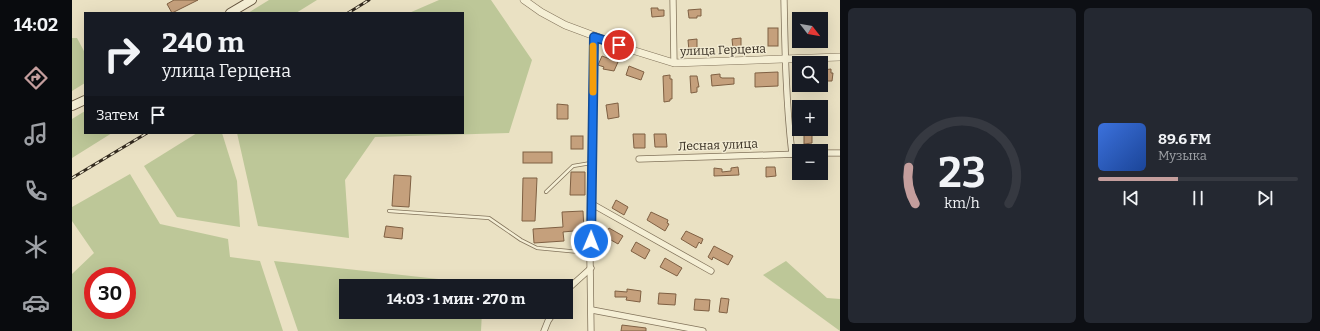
<!DOCTYPE html>
<html lang="ru">
<head>
<meta charset="utf-8">
<style>
	:root { --surface:#171b24; --page:#242831; --text:#f1f3f6; --muted:#9ea1a6; --line:#363941; --accent:#c49e9d }
	body { margin:0; font-family:Bitter,serif; background:var(--page); color:var(--text); height:100vh; display:flex; flex-direction:column; font-size:15px; white-space:nowrap }
	* { box-sizing:border-box; margin:0 }
	p { font-size:13px; color:var(--muted) }
	.icon { flex:none; width:22px; height:22px; fill:none; stroke:currentColor; stroke-width:2; stroke-linecap:round; stroke-linejoin:round }
	.map { position:relative; flex:1; overflow:hidden }
	.drawer { display:flex; flex-direction:column; gap:8px; padding:8px; background:#0d0f14; width:480px }
	.drawer>* { flex:none }
	.top-card { position:absolute; left:12px; top:12px; width:380px; height:122px; border-radius:0px; box-shadow:0 4px 16px #0002; background:#171b24; color:var(--text); overflow:hidden }
	.needle { width:26px; rotate:121deg }
	.tools { position:absolute; left:720px; top:12px; display:grid; gap:8px }
	.tools a { display:grid; place-items:center; width:36px; height:36px; border-radius:0px; background:var(--surface); box-shadow:0 4px 16px #0002; font-size:20px }
	.speed { position:absolute; left:12px; top:267px; display:flex; gap:8px; font-size:20px; font-weight:700; text-align:center }
	.speed>* { display:grid; place-content:center; width:52px; height:52px; border-radius:50%; background:var(--surface); box-shadow:0 4px 16px #0002; line-height:1 }
	.speed .limit { border:6px solid #d22; background:#fff; color:#111 }
	.pin { position:absolute; display:grid; place-items:center; width:34px; height:34px; color:#fff; margin:-17px; border:2px solid #fff; border-radius:50%; box-shadow:0 1px 4px #0007 }
	.me { position:absolute; width:44px; margin:-22px; rotate:1deg; stroke-linejoin:round; filter:drop-shadow(0 0 3px #0008) }
	.turn { display:flex; align-items:center; gap:14px; height:84px; padding:0 12px; font-size:18px }
	.turn .icon { width:52px; height:52px; stroke-width:2.5 }
	.turn b { display:block; font-size:28px; line-height:34px }
	.then { display:flex; align-items:center; height:38px; padding:0 12px; background:#0003; gap:8px; font-size:15px }
	.drawer .card { flex:1; display:flex; flex-direction:column; justify-content:center; gap:6px; min-width:0; padding:0 14px; border-radius:6px; background:var(--page) }
	.drawer .dial { align-items:center; gap:0 }
	.dial svg { height:104px; overflow:visible; fill:none; stroke:var(--line); stroke-width:7; stroke-linecap:round; text-anchor:middle }
	.dial text { fill:var(--text); stroke:none }
	.song { display:flex; align-items:center; gap:12px }
	.cover { width:48px; height:48px; border-radius:6px; background:linear-gradient(135deg,hsl(220 70% 55%),hsl(220 70% 35%)) }
	.played { height:4px; border-radius:2px; background:linear-gradient(90deg,var(--accent) 40%,var(--line) 40%) }
	.keys { display:flex; justify-content:space-around; direction:ltr }
	.drawer .tiles { flex:1; display:grid; gap:8px; grid-template-columns:repeat(2,1fr) }
	.trip { position:absolute; left:267px; top:279px; width:234px; height:40px; border-radius:0px; background:var(--surface); box-shadow:0 4px 16px #0002; font-weight:700; line-height:40px; text-align:center }
	main { display:flex; flex:1; min-height:0 }
	.menu { display:flex; flex-direction:column; width:72px; justify-content:space-around; align-items:center; background:#090b0e; color:var(--muted) }
	.menu .icon { width:28px; height:28px }
	.menu .on { color:var(--accent) }
	.menu b { font-size:18px; color:var(--text) }
	.map>svg:first-child { display:block }
	.green { fill:#bdc798; fill-rule:evenodd }
	.building { fill:#c5a07c; stroke:#7f6043 }
	.lines { fill:none; stroke-linecap:round; stroke-linejoin:round }
	.service-casing { stroke:#82735b; stroke-width:4 }
	.minor-casing { stroke:#82735b; stroke-width:7 }
	.tertiary-casing { stroke:#82735b; stroke-width:8 }
	.secondary-casing { stroke:#64543e; stroke-width:10 }
	.service { stroke:#f5efd5; stroke-width:2.5 }
	.minor { stroke:#f5efd5; stroke-width:5.5 }
	.tertiary { stroke:#f5efd5; stroke-width:7 }
	.secondary { stroke:#f5efd5; stroke-width:8 }
	.rail-casing { stroke:#332a1e; stroke-width:3 }
	.rail { stroke:#f2ebd2; stroke-width:1.5; stroke-dasharray:4.5; stroke-linecap:butt }
	.route-casing { stroke:#114b97; stroke-width:10 }
	.route { stroke:#1a73e8; stroke-width:7 }
	.slow { stroke:#f59e0b; stroke-width:7 }
	.labels { text-anchor:middle; dominant-baseline:central; stroke-width:3; stroke-linejoin:round; paint-order:stroke }
	.street-label { font-size:12px; fill:#332a1e; stroke:#f2ebd2 }
</style>
</head>
<body>
<main>
<nav class="menu">
<b>14:02</b>
<svg class="icon on" aria-label="directions" viewBox="0 0 24 24"><path d="M12 3l9 9-9 9-9-9zM9 14v-3h6M13 9l2 2-2 2"/></svg>
<svg class="icon" aria-label="music" viewBox="0 0 24 24"><path d="M9 18V5l10-2v13"/><circle cx="6" cy="18" r="3"/><circle cx="16" cy="16" r="3"/></svg>
<svg class="icon" aria-label="phone" viewBox="0 0 24 24"><path d="M5 4h4l2 5-3 2q2 4 5 5l2-3 5 2v4C11 20 4 13 5 4z"/></svg>
<svg class="icon" aria-label="climate" viewBox="0 0 24 24"><path d="M12 3v18M4 7l16 10M4 17L20 7"/></svg>
<svg class="icon" aria-label="car" viewBox="0 0 24 24"><path d="M5 17H2v-5l4-1 3-4h7l3 4 3 1v5h-3M9 17h6M6 11h13"/><circle cx="7" cy="17" r="2"/><circle cx="17" cy="17" r="2"/></svg>
</nav>
<div class="map">
<svg width="768" height="331" viewBox="0 0 768 331">
	<rect width="100%" height="100%" fill="#eae1c3"/>
	<g class="green">
		<polygon points="197,0 245,0 224,13 176,13"/>
		<polygon points="367,0 419,0 460,60 437,133 303,137 273,180 277,238 186,226 165,133 391,133 391,13 337,13"/>
		<polygon points="0,38 5,38 13,53 13,83 0,91"/>
		<polygon points="13,111 13,133 40,133 0,158 0,119"/>
		<polygon points="125,133 150,133 165,181 168,227 105,217 72,166"/>
		<path d="M58 174 88 224 156 239 158 257 188 261 211 331H0V274L22 253 0 221V207ZM21 276H55V310H21Z"/>
		<polygon points="202,261 412,284 412,286 274,286 274,312 410,312 409,331 226,331"/>
		<polygon points="714,261 755,298 768,299 768,331 691,275"/>
	</g>
	<g class="building">
		<polygon points="102,0 126,0 100,13 95,4"/>
		<polygon points="579,8 586,8 586,10 592,10 592,16 580,17"/>
		<polygon points="629,9 629,16 625,16 625,18 617,18 616,10"/>
		<rect x="696" y="28" width="10" height="18"/>
		<polygon points="669,38 669,48 661,49 660,39"/>
		<polygon points="625,39 625,50 617,51 616,40"/>
		<polygon points="530,56 546,62 542,71 531,69 532,67 526,65"/>
		<polygon points="557,66 572,72 569,80 554,75"/>
		<polygon points="759,69 759,73 761,73 760,81 752,81 751,70"/>
		<polygon points="706,72 706,86 683,87 683,73"/>
		<polygon points="648,74 648,77 650,78 662,78 662,84 640,86 639,75"/>
		<polygon points="598,75 598,79 600,79 600,99 598,99 598,101 592,102 591,76"/>
		<polygon points="618,76 625,76 627,87 625,87 625,92 619,93"/>
		<polygon points="546,103 547,117 536,119 534,105"/>
		<polygon points="485,104 496,105 496,119 485,119"/>
		<polygon points="732,132 740,132 740,143 732,144"/>
		<polygon points="561,134 573,134 573,148 562,148"/>
		<polygon points="582,134 594,134 595,147 583,147"/>
		<rect x="499" y="136" width="12" height="13"/>
		<rect x="451" y="152" width="29" height="11"/>
		<polygon points="666,167 667,175 642,176 642,168 650,169 650,172 659,171 659,168"/>
		<polygon points="694,167 703,167 704,176 694,177"/>
		<polygon points="499,172 513,172 513,195 498,195"/>
		<polygon points="322,175 339,176 337,207 320,206"/>
		<polygon points="451,178 465,178 463,221 450,221"/>
		<polygon points="544,200 556,207 552,215 540,208"/>
		<polygon points="511,211 512,230 491,232 492,241 462,243 461,229 491,227 490,212"/>
		<polygon points="579,212 596,220 595,223 597,224 593,231 575,220"/>
		<polygon points="314,226 331,228 330,239 312,237"/>
		<polygon points="537,228 551,236 546,244 532,236"/>
		<polygon points="614,231 631,239 629,244 627,242 624,248 609,239"/>
		<polygon points="564,242 578,250 573,259 559,251"/>
		<polygon points="642,246 661,256 656,265 641,257 640,260 636,257"/>
		<polygon points="593,258 610,268 605,276 588,267"/>
		<polygon points="555,289 569,291 568,302 554,300 555,297 543,297 543,291 555,292"/>
		<polygon points="587,293 604,294 603,305 586,304"/>
		<polygon points="649,298 657,299 655,313 647,312"/>
		<polygon points="623,299 638,300 637,311 622,310"/>
		<polygon points="550,325 574,328 574,331 549,331"/>
	</g>
	<g class="lines">
		<defs>
			<g id="service">
				<polyline points="474,192 501,166 519,163"/>
				<polyline points="317,211 417,218 449,240 465,248 518,253"/>
			</g>
			<g id="minor">
				<polyline points="601,0 602,63"/>
				<path d="M712 0C713 52 714 102 720 154"/>
				<polyline points="749,153 768,153"/>
				<polyline points="567,159 727,154"/>
				<polyline points="520,204 639,271"/>
				<polyline points="494,292 498,287 519,268"/>
				<polyline points="520,310 631,331"/>
				<polyline points="472,331 476,321 482,312"/>
				<polyline points="519,331 518,260 521,37"/>
			</g>
			<polyline id="tertiary" points="452,0 469,12 493,25 560,50 602,63 768,57"/>
			<g id="secondary">
				<polyline points="158,13 180,0"/>
				<polyline points="0,106 13,100"/>
			</g>
		</defs>
		<use href="#service" class="service-casing"/>
		<use href="#minor" class="minor-casing"/>
		<use href="#tertiary" class="tertiary-casing"/>
		<use href="#secondary" class="secondary-casing"/>
		<use href="#service" class="service"/>
		<use href="#minor" class="minor"/>
		<use href="#tertiary" class="tertiary"/>
		<use href="#secondary" class="secondary"/>
		<defs>
			<g id="rail">
				<polyline points="276,13 297,0"/>
				<polyline points="0,178 75,133"/>
			</g>
		</defs>
		<use href="#rail" class="rail-casing"/>
		<use href="#rail" class="rail"/>
	</g>
	<g class="lines">
		<defs>
			<polyline id="route" points="519,241 522,37 547,45"/>
		</defs>
		<use href="#route" class="route-casing"/>
		<use href="#route" class="route"/>
		<polyline class="slow" points="521,92 521,46"/>
	</g>
	<g class="labels">
		<g class="street-label">
			<text transform="translate(651 50) rotate(-2)">улица Герцена</text>
			<text transform="translate(646 145) rotate(-2)">Лесная улица</text>
		</g>
	</g>
</svg>
<div class="tools">
<a><svg class="needle" viewBox="-14 -14 28 28"><path d="M0-13l5 13h-10z" fill="#e53935"/><path d="M0 13l5-13h-10z" fill="#9ea1a6"/></svg></a>
<a><svg class="icon" aria-label="search" viewBox="0 0 24 24"><circle cx="10" cy="10" r="6"/><path d="M15 15l6 6"/></svg></a>
<a>+</a>
<a>−</a>
</div>
<div class="speed"><div class="limit">30</div></div>
<div class="pin" style="left:547px;top:45px;background:#d93025"><svg class="icon" aria-label="arrive" viewBox="0 0 24 24"><path d="M6 21V4h12l-3 4 3 4H6"/></svg></div>
<svg class="me" style="left:519px;top:241px" viewBox="-20 -20 40 40"><circle r="17" fill="#1a73e8" stroke="#fff" stroke-width="3"/><path d="M0-11L8 9 0 5-8 9z" fill="#fff"/></svg>
<div class="trip">14:03 · 1 мин · 270 m</div>
<div class="top-card">
<div class="turn"><svg class="icon" aria-label="right" viewBox="0 0 24 24"><path d="M7 20v-9h11M14 6l5 5-5 5"/></svg><div><b>240 m</b>улица Герцена</div></div>
<div class="then">Затем<svg class="icon" aria-label="arrive" viewBox="0 0 24 24"><path d="M6 21V4h12l-3 4 3 4H6"/></svg></div>
</div>
</div>
<section class="drawer">
<div class="tiles">
<div class="card dial"><svg viewBox="0 0 100 80">
<path d="M14 69A42 42 0 1 1 86 69"/>
<path d="M14 69A42 42 0 0 1 9 41" stroke="#c49e9d"/>
<text x="50" y="56" font-size="32" font-weight="700">23</text>
<text x="50" y="72" font-size="11">km/h</text>
</svg></div>
<div class="card">
<div class="song"><i class="cover"></i><div><b>89.6 FM</b><p>Музыка</p></div></div>
<div class="played"></div>
<div class="keys"><svg class="icon" aria-label="previous" viewBox="0 0 24 24"><path d="M18 5L8 12l10 7zM5 5v14"/></svg><svg class="icon" aria-label="pause" viewBox="0 0 24 24"><path d="M8 5v14M16 5v14"/></svg><svg class="icon" aria-label="next" viewBox="0 0 24 24"><path d="M6 5l10 7-10 7zM19 5v14"/></svg></div>
</div>
</div>
</section>
</main>
</body>
</html>
